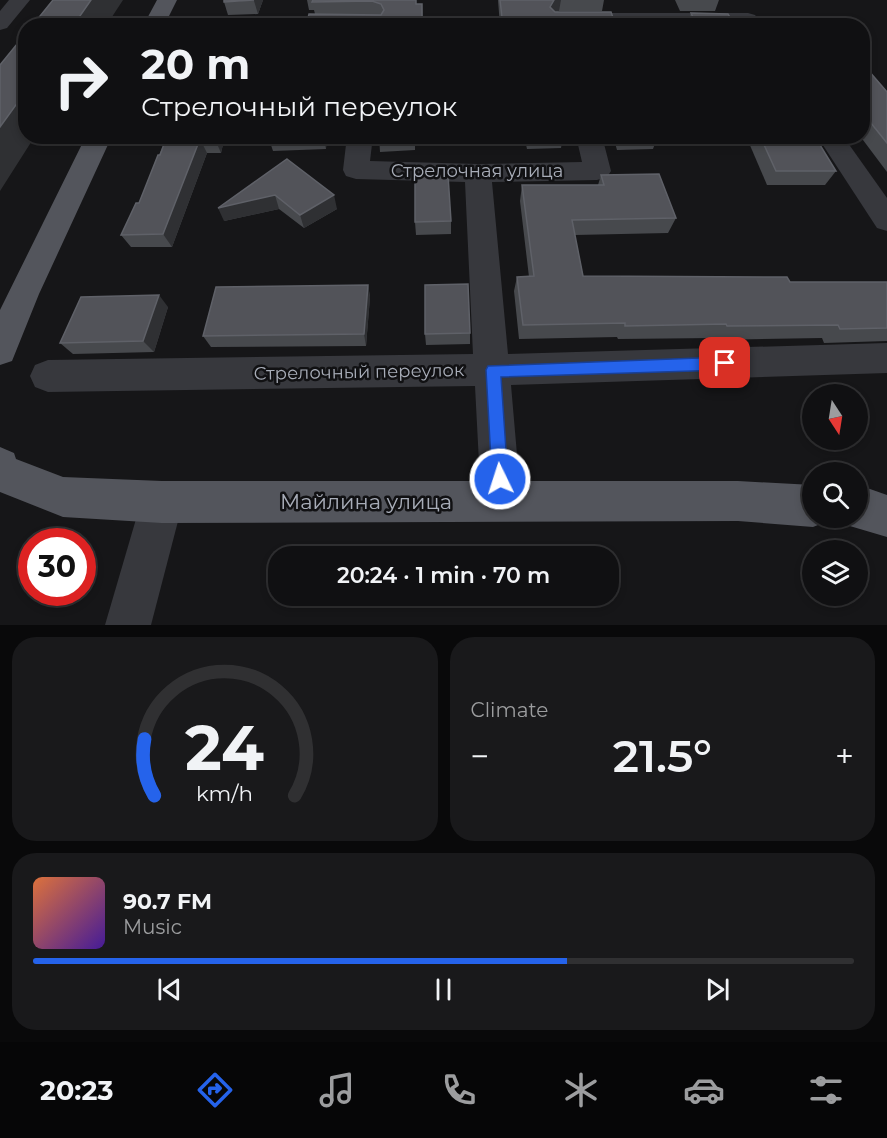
<!DOCTYPE html>
<html lang="en">
<head>
<meta charset="utf-8">
<style>
	:root { --surface:#101012; --page:#19191b; --text:#f1f3f6; --muted:#9c9d9f; --line:#303032; --accent:#2563eb }
	body { margin:0; font-family:Montserrat,sans-serif; background:var(--page); color:var(--text); height:100vh; display:flex; flex-direction:column; font-size:22px; white-space:nowrap }
	* { box-sizing:border-box; margin:0 }
	p { font-size:20px; color:var(--muted) }
	.icon { flex:none; width:33px; height:33px; fill:none; stroke:currentColor; stroke-width:2; stroke-linecap:round; stroke-linejoin:round }
	.map { position:relative; height:625px; overflow:hidden }
	.sheet { display:flex; flex-direction:column; gap:12px; padding:12px; background:#09090a; flex:1 }
	.sheet>* { flex:none }
	.top-card { position:absolute; left:18px; top:18px; width:852px; height:126px; border-radius:24px; box-shadow:0 3px 9px #0003,0 0 0 2px var(--line); background:#101012; color:var(--text); overflow:hidden }
	.needle { width:39px; rotate:168deg }
	.buttons { position:absolute; left:802px; top:384px; display:grid; gap:12px }
	.buttons a { display:grid; place-items:center; width:66px; height:66px; border-radius:50%; background:var(--surface); box-shadow:0 3px 9px #0003,0 0 0 2px var(--line); font-size:30px }
	.speed { position:absolute; left:18px; top:528px; display:flex; gap:12px; font-size:30px; font-weight:700; text-align:center }
	.speed>* { display:grid; place-content:center; width:78px; height:78px; border-radius:50%; background:var(--surface); box-shadow:0 3px 9px #0003,0 0 0 2px var(--line); line-height:1 }
	.speed .limit { border:9px solid #d22; background:#fff; color:#111 }
	.pin { position:absolute; display:grid; place-items:center; width:51px; height:51px; color:#fff; margin:-26px; border-radius:12px; box-shadow:0 3px 9px #0006 }
	.me { position:absolute; width:66px; margin:-33px; rotate:356deg; stroke-linejoin:round; filter:drop-shadow(0 0 4px #0008) }
	.turn { display:flex; align-items:center; gap:21px; height:126px; padding:0 24px; font-size:27px }
	.turn .icon { width:78px; height:78px; stroke-width:2.5 }
	.turn b { display:block; font-size:42px; line-height:51px }
	.big { font-size:45px; font-weight:600; line-height:1.1 }
	.sheet .tile { flex:1; display:flex; flex-direction:column; justify-content:center; gap:9px; min-width:0; padding:0 21px; border-radius:24px; background:var(--page) }
	.sheet .dial { align-items:center; gap:0 }
	.dial svg { height:156px; overflow:visible; fill:none; stroke:var(--line); stroke-width:7; stroke-linecap:round; text-anchor:middle }
	.dial text { fill:var(--text); stroke:none }
	.song { display:flex; align-items:center; gap:18px }
	.cover { width:72px; height:72px; border-radius:9px; background:linear-gradient(135deg,hsl(20 70% 55%),hsl(260 70% 35%)) }
	.played { height:6px; border-radius:3px; background:linear-gradient(90deg,var(--accent) 65%,var(--line) 65%) }
	.keys { display:flex; justify-content:space-around; direction:ltr }
	.heat { display:flex; justify-content:space-between; align-items:center; font-size:33px; direction:ltr }
	.sheet .tiles { flex:1; display:grid; gap:12px; grid-template-columns:1fr 1fr }
	.tile:last-child { grid-column:span 2 }
	.trip { position:absolute; left:268px; top:546px; width:351px; height:60px; border-radius:24px; background:var(--surface); box-shadow:0 3px 9px #0003,0 0 0 2px var(--line); font-weight:600; line-height:60px; text-align:center }
	.dock { display:flex; height:96px; justify-content:space-around; align-items:center; background:#060607; color:var(--muted) }
	.dock .icon { width:42px; height:42px }
	.dock .on { color:var(--accent) }
	.dock b { font-size:27px; color:var(--text) }
	.map>svg:first-child { display:block }
	.lines { fill:none; stroke-linecap:round; stroke-linejoin:round }
	.minor { fill:#37383d; fill-rule:evenodd }
	.major { fill:#53555c; fill-rule:evenodd }
	.wall { fill:#47494d }
	.shaded-wall { fill:#2f3033 }
	.building { fill:#525359; stroke:#5f6168; stroke-width:1.5 }
	.route { fill:#2563eb; stroke:#184099; stroke-width:1.5 }
	.labels { text-anchor:middle; dominant-baseline:central; stroke-width:5; stroke-linejoin:round; paint-order:stroke }
	.street-label { font-size:18px; fill:#a8adb8; stroke:#111113 }
	.near-street-label { font-size:21px; fill:#a8adb8; stroke:#111113 }
</style>
</head>
<body>
<div class="map">
<svg width="887" height="625" viewBox="0 0 887 625">
	<rect width="100%" height="100%" fill="#161618"/>
	<g class="lines">
		<g class="minor">
			<polygon points="9,0 30,0 7,28 0,30 0,11"/>
			<polygon points="570,13 748,13 755,15 758,19 755,23 748,25 563,23 560,19 563,15"/>
			<polygon points="353,17 360,19 363,23 362,26 144,24 147,20 154,18"/>
			<polygon points="347,136 373,136 370,161 478,164 582,162 576,136 602,136 611,171 607,177 597,180 492,182 508,354 887,343 887,373 511,385 521,501 515,515 501,521 487,515 481,501 475,386 48,392 35,387 30,376 35,365 48,360 473,354 465,182 356,179 346,176 343,170"/>
			<polygon points="817,136 843,136 887,198 887,231 877,228"/>
			<polygon points="162,481 176,488 183,502 151,625 105,625 141,502 148,488"/>
		</g>
		<g class="major">
			<polygon points="157,0 177,0 164,26 143,26"/>
			<polygon points="86,136 112,136 39,294 12,361 0,365 0,310"/>
			<polygon points="0,447 14,453 16,459 63,477 162,481 738,481 813,485 813,518 829,518 828,521 813,527 738,521 162,523 63,517 0,492"/>
			<polygon points="858,488 870,489 887,495 887,537 843,524 841,518 858,518"/>
		</g>
	</g>
	<g class="wall">
		<polygon points="263,0 258,14 228,15 224,2"/>
		<polygon points="307,0 416,0 416,4 422,4 423,26 306,26 315,14 314,10 309,10"/>
		<polygon points="498,0 604,0 602,11 559,11 556,12 616,26 500,26"/>
		<polygon points="675,0 719,0 715,11 680,11"/>
		<polygon points="691,13 735,26 686,26"/>
		<polygon points="862,63 887,92 887,172 860,136 862,136"/>
		<polygon points="167,136 225,136 221,153 207,153 172,247 131,247 121,235 139,203"/>
		<polygon points="268,136 327,136 326,149 273,151"/>
		<polygon points="379,136 415,136 415,150 380,152"/>
		<polygon points="524,136 563,136 561,148 527,149"/>
		<polygon points="613,136 658,136 653,149 617,150"/>
		<polygon points="746,136 809,136 836,171 825,185 767,185"/>
		<polygon points="287,159 337,209 304,228 279,209 224,221"/>
		<polygon points="601,175 676,218 668,233 575,235 583,276 790,282 887,282 887,341 824,343 822,338 715,340 714,338 618,339 617,337 519,339 514,291 517,277 529,277 520,201 522,185 598,185"/>
		<polygon points="451,221 451,234 416,235 415,222"/>
		<polygon points="368,285 370,297 366,346 211,347 203,336"/>
		<polygon points="168,307 154,352 73,354 60,343"/>
		<polygon points="470,333 470,344 426,345 425,334"/>
	</g>
	<g class="shaded-wall">
		<polygon points="91,0 123,0 106,26 73,26"/>
		<polygon points="254,0 263,0 258,14 254,1"/>
		<polygon points="553,0 561,0 559,11 551,14 550,7"/>
		<polygon points="26,91 26,136 35,136 0,191 0,127"/>
		<polygon points="216,136 225,136 221,153 215,139"/>
		<polygon points="323,136 327,136 326,149"/>
		<polygon points="200,139 207,153 172,247 163,234"/>
		<polygon points="275,195 279,209 224,221 218,208"/>
		<polygon points="334,195 337,209 304,228 300,215"/>
		<polygon points="368,285 370,297 366,346 364,334"/>
		<polygon points="159,295 168,307 154,352 143,341"/>
	</g>
	<g class="building">
		<polygon points="53,0 91,0 73,26 32,26"/>
		<polygon points="224,0 254,0 224,2"/>
		<polygon points="313,0 416,0 416,4 422,4 422,26 306,26 309,14 381,15 384,10 381,4 372,1 312,2"/>
		<polygon points="500,0 554,0 550,7 555,12 611,12 616,26 503,26"/>
		<polygon points="691,13 728,14 735,26 697,26"/>
		<polygon points="220,20 246,20 244,26 218,26"/>
		<polygon points="26,33 26,91 0,127 0,65"/>
		<polygon points="862,63 887,92 887,143 862,112"/>
		<polygon points="167,136 216,136 215,139 200,139 163,234 121,235 136,203 139,203 158,155 160,155"/>
		<polygon points="379,136 406,136 379,138"/>
		<polygon points="760,136 809,136 811,140 817,140 836,171 776,171"/>
		<polygon points="287,159 334,195 300,215 275,195 218,208"/>
		<polygon points="659,174 676,218 572,220 583,276 787,277 790,282 887,282 887,328 840,329 838,325 727,326 726,324 625,326 625,323 523,325 517,277 534,276 522,185 604,185 601,175"/>
		<polygon points="448,175 451,221 415,222 415,176"/>
		<polygon points="468,284 470,333 425,334 425,285"/>
		<polygon points="368,285 364,334 203,336 216,287"/>
		<polygon points="159,295 143,341 60,343 81,297"/>
	</g>
	<polygon class="route" points="725,357 730,359 732,363 730,368 725,370 501,377 508,479 506,485 500,487 494,485 492,479 486,370 488,366"/>
	<g class="labels">
		<g class="street-label">
			<text x="477" y="171">Стрелочная улица</text>
			<text transform="translate(359 372) rotate(-1)">Стрелочный переулок</text>
		</g>
		<g class="near-street-label">
			<text x="366" y="501">Майлина улица</text>
		</g>
	</g>
</svg>
<div class="buttons">
<a><svg class="needle" viewBox="-14 -14 28 28"><path d="M0-13l5 13h-10z" fill="#e53935"/><path d="M0 13l5-13h-10z" fill="#9c9d9f"/></svg></a>
<a><svg class="icon" aria-label="search" viewBox="0 0 24 24"><circle cx="10" cy="10" r="6"/><path d="M15 15l6 6"/></svg></a>
<a><svg class="icon" aria-label="layers" viewBox="0 0 24 24"><path d="M12 4l9 5-9 5-9-5zM3 14l9 5 9-5"/></svg></a>
</div>
<div class="speed"><div class="limit">30</div></div>
<div class="pin" style="left:725px;top:363px;background:#d93025"><svg class="icon" aria-label="arrive" viewBox="0 0 24 24"><path d="M6 21V4h12l-3 4 3 4H6"/></svg></div>
<svg class="me" style="left:500px;top:479px" viewBox="-20 -20 40 40"><circle r="17" fill="#2563eb" stroke="#fff" stroke-width="3"/><path d="M0-11L8 9 0 5-8 9z" fill="#fff"/></svg>
<div class="trip">20:24 · 1 min · 70 m</div>
<div class="top-card">
<div class="turn"><svg class="icon" aria-label="right" viewBox="0 0 24 24"><path d="M7 20v-9h11M14 6l5 5-5 5"/></svg><div><b>20 m</b>Стрелочный переулок</div></div>
</div>
</div>
<section class="sheet">
<div class="tiles">
<div class="tile dial"><svg viewBox="0 0 100 80">
<path d="M14 69A42 42 0 1 1 86 69"/>
<path d="M14 69A42 42 0 0 1 9 40" stroke="#2563eb"/>
<text x="50" y="56" font-size="32" font-weight="700">24</text>
<text x="50" y="72" font-size="11">km/h</text>
</svg></div>
<div class="tile"><p>Climate</p>
<div class="heat"><a>−</a><b class="big">21.5°</b><a>+</a></div>
</div>
<div class="tile">
<div class="song"><i class="cover"></i><div><b>90.7 FM</b><p>Music</p></div></div>
<div class="played"></div>
<div class="keys"><svg class="icon" aria-label="previous" viewBox="0 0 24 24"><path d="M18 5L8 12l10 7zM5 5v14"/></svg><svg class="icon" aria-label="pause" viewBox="0 0 24 24"><path d="M8 5v14M16 5v14"/></svg><svg class="icon" aria-label="next" viewBox="0 0 24 24"><path d="M6 5l10 7-10 7zM19 5v14"/></svg></div>
</div>
</div>
</section>
<nav class="dock">
<b>20:23</b>
<svg class="icon on" aria-label="directions" viewBox="0 0 24 24"><path d="M12 3l9 9-9 9-9-9zM9 14v-3h6M13 9l2 2-2 2"/></svg>
<svg class="icon" aria-label="music" viewBox="0 0 24 24"><path d="M9 18V5l10-2v13"/><circle cx="6" cy="18" r="3"/><circle cx="16" cy="16" r="3"/></svg>
<svg class="icon" aria-label="phone" viewBox="0 0 24 24"><path d="M5 4h4l2 5-3 2q2 4 5 5l2-3 5 2v4C11 20 4 13 5 4z"/></svg>
<svg class="icon" aria-label="climate" viewBox="0 0 24 24"><path d="M12 3v18M4 7l16 10M4 17L20 7"/></svg>
<svg class="icon" aria-label="car" viewBox="0 0 24 24"><path d="M5 17H2v-5l4-1 3-4h7l3 4 3 1v5h-3M9 17h6M6 11h13"/><circle cx="7" cy="17" r="2"/><circle cx="17" cy="17" r="2"/></svg>
<svg class="icon" aria-label="filters" viewBox="0 0 24 24"><path d="M4 7h16M4 17h16"/><circle cx="9" cy="7" r="2"/><circle cx="15" cy="17" r="2"/></svg>
</nav>
</body>
</html>
